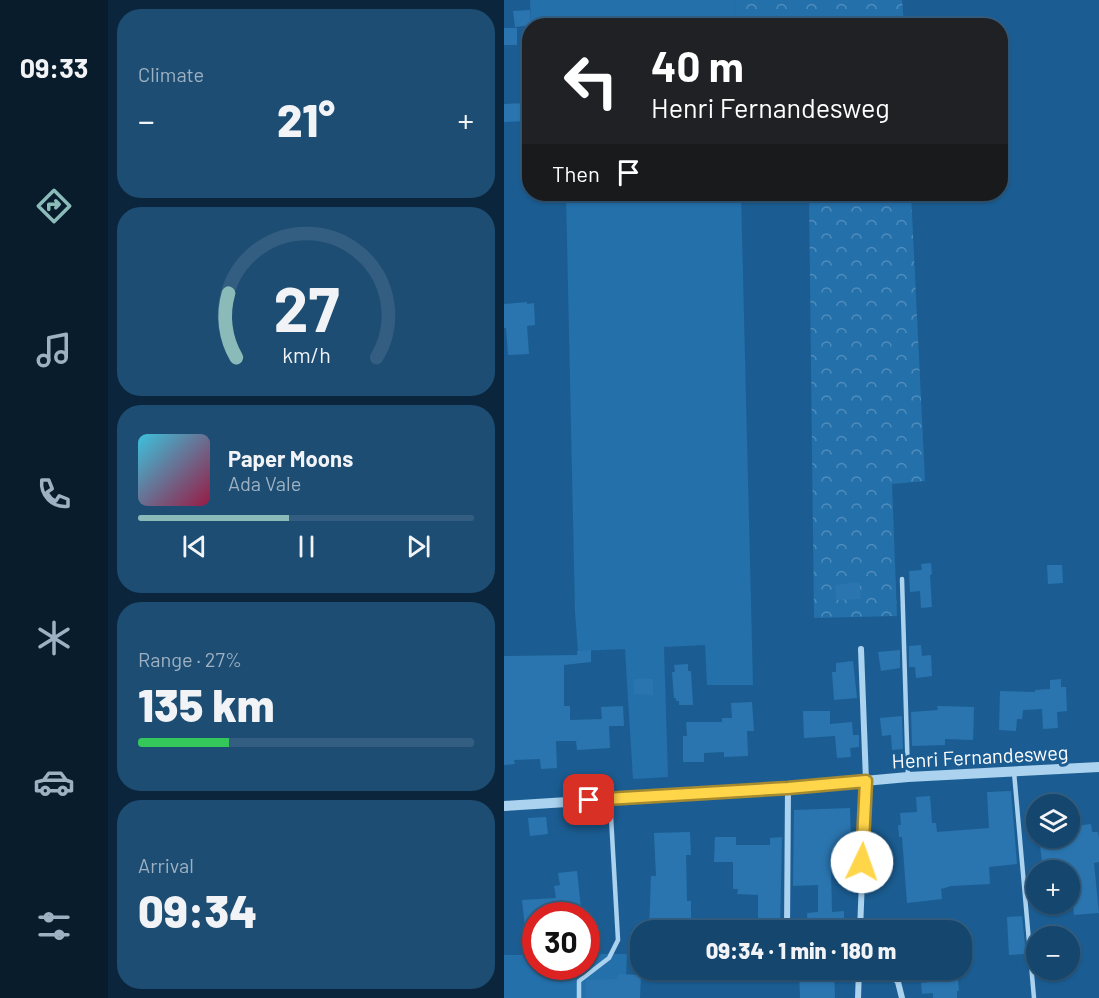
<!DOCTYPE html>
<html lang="en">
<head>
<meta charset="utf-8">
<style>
	:root { --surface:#14466e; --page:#1d4d73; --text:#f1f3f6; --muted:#9db1c2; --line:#335e81; --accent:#8bbbb9 }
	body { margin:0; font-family:Barlow,sans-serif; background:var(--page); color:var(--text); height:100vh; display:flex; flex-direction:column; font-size:22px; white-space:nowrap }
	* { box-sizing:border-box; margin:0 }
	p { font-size:20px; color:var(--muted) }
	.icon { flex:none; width:33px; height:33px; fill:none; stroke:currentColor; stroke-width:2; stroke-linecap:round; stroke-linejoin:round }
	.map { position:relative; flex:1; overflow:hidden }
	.sheet { display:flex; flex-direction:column; gap:9px; padding:9px; background:#0b263c; width:396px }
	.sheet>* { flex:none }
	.hud { position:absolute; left:18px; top:18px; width:486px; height:183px; border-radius:24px; box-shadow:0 2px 4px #0004,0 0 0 2px var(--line); background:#202124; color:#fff; overflow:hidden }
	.tools { position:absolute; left:522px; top:794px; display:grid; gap:12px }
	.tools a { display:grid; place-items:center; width:54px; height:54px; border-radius:50%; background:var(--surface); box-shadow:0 2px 4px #0004,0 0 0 2px var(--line); font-size:30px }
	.speed { position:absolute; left:18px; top:902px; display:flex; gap:12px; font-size:30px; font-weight:700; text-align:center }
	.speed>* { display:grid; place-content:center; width:78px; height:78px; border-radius:50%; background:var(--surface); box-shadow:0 2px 4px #0004,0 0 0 2px var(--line); line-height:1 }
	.speed .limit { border:9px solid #d22; background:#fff; color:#111 }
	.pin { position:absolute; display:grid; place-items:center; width:51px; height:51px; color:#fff; margin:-26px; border-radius:12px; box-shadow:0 3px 9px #0006 }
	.me { position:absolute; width:66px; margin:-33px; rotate:3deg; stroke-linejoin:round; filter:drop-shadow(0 0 4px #0008) }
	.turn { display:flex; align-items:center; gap:21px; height:126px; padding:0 30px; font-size:27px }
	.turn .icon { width:78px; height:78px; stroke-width:2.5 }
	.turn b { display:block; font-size:42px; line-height:51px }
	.then { display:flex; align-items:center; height:57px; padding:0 30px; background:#0003; gap:12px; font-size:22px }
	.big { font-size:45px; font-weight:800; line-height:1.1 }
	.sheet .tile { flex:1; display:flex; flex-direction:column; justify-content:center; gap:9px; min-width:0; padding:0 21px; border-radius:24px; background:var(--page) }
	.sheet .dial { align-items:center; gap:0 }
	.dial svg { height:156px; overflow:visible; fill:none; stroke:var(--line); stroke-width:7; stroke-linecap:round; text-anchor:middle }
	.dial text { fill:var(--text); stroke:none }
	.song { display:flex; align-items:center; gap:18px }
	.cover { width:72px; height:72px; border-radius:9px; background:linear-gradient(135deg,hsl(190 70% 55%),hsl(340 70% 35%)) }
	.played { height:6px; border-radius:3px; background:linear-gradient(90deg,var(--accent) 45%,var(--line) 45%) }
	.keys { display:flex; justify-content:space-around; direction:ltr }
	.heat { display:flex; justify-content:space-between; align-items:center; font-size:33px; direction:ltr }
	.charge { height:9px; border-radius:4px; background:linear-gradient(90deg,#34c759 27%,var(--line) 0) }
	.trip { position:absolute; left:126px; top:920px; width:342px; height:60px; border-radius:24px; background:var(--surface); box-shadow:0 2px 4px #0004,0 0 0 2px var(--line); font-weight:800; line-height:60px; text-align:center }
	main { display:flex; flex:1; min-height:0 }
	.dock { display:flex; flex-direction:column; width:108px; justify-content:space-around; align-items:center; background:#081c2c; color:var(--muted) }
	.dock .icon { width:42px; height:42px }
	.dock .current { color:var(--accent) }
	.dock b { font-size:27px; color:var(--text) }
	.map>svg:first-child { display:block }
	.grass { fill:#2470ab }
	.forest { fill:url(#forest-crowns) }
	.building { fill:#2a75af }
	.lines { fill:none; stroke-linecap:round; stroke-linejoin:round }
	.service { stroke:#abd2ef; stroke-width:4.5 }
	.minor { stroke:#abd2ef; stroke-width:6 }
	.tertiary { stroke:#abd2ef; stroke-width:10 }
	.route-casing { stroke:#a68a30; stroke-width:15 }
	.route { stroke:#ffd54a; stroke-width:10 }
	.labels { text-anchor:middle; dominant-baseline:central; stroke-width:6; stroke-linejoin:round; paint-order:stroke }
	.street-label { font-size:20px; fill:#fff; stroke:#1b5d92 }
</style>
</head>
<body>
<main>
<nav class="dock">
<b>09:33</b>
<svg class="icon current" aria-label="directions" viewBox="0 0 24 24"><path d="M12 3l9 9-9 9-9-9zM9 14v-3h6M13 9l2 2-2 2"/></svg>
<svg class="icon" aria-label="music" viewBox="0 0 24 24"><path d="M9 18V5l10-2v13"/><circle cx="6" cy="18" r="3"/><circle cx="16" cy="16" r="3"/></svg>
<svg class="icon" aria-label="phone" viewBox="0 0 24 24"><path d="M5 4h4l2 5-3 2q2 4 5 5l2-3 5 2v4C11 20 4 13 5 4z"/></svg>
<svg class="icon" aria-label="climate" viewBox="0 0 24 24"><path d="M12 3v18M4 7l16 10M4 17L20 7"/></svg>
<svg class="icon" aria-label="car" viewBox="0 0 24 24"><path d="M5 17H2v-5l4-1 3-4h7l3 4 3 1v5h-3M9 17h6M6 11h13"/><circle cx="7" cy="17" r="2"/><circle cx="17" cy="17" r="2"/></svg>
<svg class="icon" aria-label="filters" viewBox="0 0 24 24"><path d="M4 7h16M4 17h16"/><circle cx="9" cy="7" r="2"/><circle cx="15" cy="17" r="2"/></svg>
</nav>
<section class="sheet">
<div class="tile"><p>Climate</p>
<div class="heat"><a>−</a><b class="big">21°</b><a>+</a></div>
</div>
<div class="tile dial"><svg viewBox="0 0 100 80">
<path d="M14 69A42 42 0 1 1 86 69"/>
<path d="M14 69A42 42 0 0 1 10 36" stroke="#8bbbb9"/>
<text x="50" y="56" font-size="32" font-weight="700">27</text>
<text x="50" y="72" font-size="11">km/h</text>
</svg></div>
<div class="tile">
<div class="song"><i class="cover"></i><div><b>Paper Moons</b><p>Ada Vale</p></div></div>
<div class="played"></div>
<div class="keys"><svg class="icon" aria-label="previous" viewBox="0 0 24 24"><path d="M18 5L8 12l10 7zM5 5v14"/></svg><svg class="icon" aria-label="pause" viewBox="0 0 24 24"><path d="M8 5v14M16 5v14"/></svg><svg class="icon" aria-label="next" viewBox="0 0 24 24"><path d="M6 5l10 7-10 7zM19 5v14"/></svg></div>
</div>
<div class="tile"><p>Range · 27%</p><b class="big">135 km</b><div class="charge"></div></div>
<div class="tile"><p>Arrival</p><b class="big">09:34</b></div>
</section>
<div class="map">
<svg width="595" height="998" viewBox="0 0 595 998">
	<defs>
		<pattern id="forest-crowns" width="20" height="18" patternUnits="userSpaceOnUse" patternTransform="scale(1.5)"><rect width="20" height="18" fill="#2470ab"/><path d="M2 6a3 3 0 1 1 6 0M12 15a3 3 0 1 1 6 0" fill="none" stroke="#508dbc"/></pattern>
	</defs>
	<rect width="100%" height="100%" fill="#1b5d92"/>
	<g class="grass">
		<polygon points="26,0 230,0 232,25 27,25"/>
		<polygon points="62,194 237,194 249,685 203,685 201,645 160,647 164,777 129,779 121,649 74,651 71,612"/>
		<polygon points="83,954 123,954 121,998 0,998 0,955 31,955 32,966 82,966"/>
	</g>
	<g class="forest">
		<polygon points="230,0 398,0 400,25 232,25"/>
		<polygon points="305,194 407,194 421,481 388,484 393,616 310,618"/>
	</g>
	<g class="building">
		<polygon points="26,10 27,25 11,27 9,11"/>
		<rect x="0" y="28" width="13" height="17"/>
		<polygon points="26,103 26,121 0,122 0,104"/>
		<polygon points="23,302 23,304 30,303 31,325 23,326 25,354 4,355 2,328 0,328 0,304"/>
		<polygon points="427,563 428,574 426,575 428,607 417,608 416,591 406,592 405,571 418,570 417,564"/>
		<polygon points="543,565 558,565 559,583 544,584"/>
		<polygon points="355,582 357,599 332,600 331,585"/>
		<polygon points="417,645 418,656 427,655 428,676 412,678 411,667 405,667 405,646"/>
		<polygon points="87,650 87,662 60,665 60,706 66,706 66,720 98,719 97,707 119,706 120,726 105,726 106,748 73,750 72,741 52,741 53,768 37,769 36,759 10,760 11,764 0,765 0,656 73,655 73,651"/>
		<polygon points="396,650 396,668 377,671 374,652"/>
		<polygon points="349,661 353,698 330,700 328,672 332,672 332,663"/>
		<polygon points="184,664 184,671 187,671 189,705 175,705 175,701 172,701 172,698 170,698 168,672 171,672 170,665"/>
		<polygon points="130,679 149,679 149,695 130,694"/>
		<polygon points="557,679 557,687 562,687 563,711 553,712 554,728 539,729 538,709 519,710 518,719 513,719 512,731 495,730 496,691 531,692 531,690 546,689 546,680"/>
		<polygon points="248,702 250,731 243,731 244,756 220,757 220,752 200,753 200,762 179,762 179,736 183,736 182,722 218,722 218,718 228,718 227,703"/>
		<polygon points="433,706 470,707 469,740 441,739 441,745 408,746 407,712 434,710"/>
		<polygon points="299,711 326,711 326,724 348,722 349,735 355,735 355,747 346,748 347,757 333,758 331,736 300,738"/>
		<polygon points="398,716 399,749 388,750 387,735 378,736 376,718"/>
		<polygon points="507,791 513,864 485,867 486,884 447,886 437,889 438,899 403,903 398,837 395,837 394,825 397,825 396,813 413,812 412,797 426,796 428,823 432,823 433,832 485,828 483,792"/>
		<polygon points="346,808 348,867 327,868 328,912 340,911 340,930 304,930 303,913 314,912 314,885 289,886 290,810"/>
		<polygon points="42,817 44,834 26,836 24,818"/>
		<polygon points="587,824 588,832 594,832 595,838 595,862 590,863 595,913 570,915 566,870 539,870 535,837 566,837 566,827"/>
		<polygon points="186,832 187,855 182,855 183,901 187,901 187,926 158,925 158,930 145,930 147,876 152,876 150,833"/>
		<polygon points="211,837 232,837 232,845 266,845 266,838 278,837 276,930 254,930 254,895 233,894 234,889 229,889 229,862 210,862"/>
		<polygon points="73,871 77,909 53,912 54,915 32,915 32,927 21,928 18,900 52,898 50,886 56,885 54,873"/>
		<polygon points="518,916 522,954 505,955 503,917"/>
		<polygon points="295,969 330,969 331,998 296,998"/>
		<polygon points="425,969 453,969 455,991 453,991 453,998 429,998 429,993 418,994 417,983 426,982"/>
		<polygon points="114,974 137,975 136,998 82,998 82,981 84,980 114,979"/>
	</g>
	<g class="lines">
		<g class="service">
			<polyline points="398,579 404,777"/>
			<polyline points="510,772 530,998"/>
			<polyline points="75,998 75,981 105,958 114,940 106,799"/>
		</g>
		<g class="minor">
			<polyline points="283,930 284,788"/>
			<polyline points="356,930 362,781 357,649"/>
			<polyline points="355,972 390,978 394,982 398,998"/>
			<polyline points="354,998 355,970"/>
		</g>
		<polyline class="tertiary" points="0,806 284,788 404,777 595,767"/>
	</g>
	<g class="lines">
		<defs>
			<polyline id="route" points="85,800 284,788 362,781 358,862"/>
		</defs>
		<use href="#route" class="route-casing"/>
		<use href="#route" class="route"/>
	</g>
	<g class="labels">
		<g class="street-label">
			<text transform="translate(476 756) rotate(-3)">Henri Fernandesweg</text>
		</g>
	</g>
</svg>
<div class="tools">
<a><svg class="icon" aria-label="layers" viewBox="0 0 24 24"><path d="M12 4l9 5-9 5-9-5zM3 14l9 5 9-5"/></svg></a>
<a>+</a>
<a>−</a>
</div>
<div class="speed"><div class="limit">30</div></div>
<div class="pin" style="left:85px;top:800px;background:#d93025"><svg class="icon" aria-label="arrive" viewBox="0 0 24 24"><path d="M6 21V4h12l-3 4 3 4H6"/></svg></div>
<svg class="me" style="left:358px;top:862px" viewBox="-20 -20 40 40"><circle r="19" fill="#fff"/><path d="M0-13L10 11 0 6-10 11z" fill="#ffd54a"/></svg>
<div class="trip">09:34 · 1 min · 180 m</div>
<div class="hud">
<div class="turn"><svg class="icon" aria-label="left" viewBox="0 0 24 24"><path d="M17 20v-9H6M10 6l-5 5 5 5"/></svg><div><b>40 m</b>Henri Fernandesweg</div></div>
<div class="then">Then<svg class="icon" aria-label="arrive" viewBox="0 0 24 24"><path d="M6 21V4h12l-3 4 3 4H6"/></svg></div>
</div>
</div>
</main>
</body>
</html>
